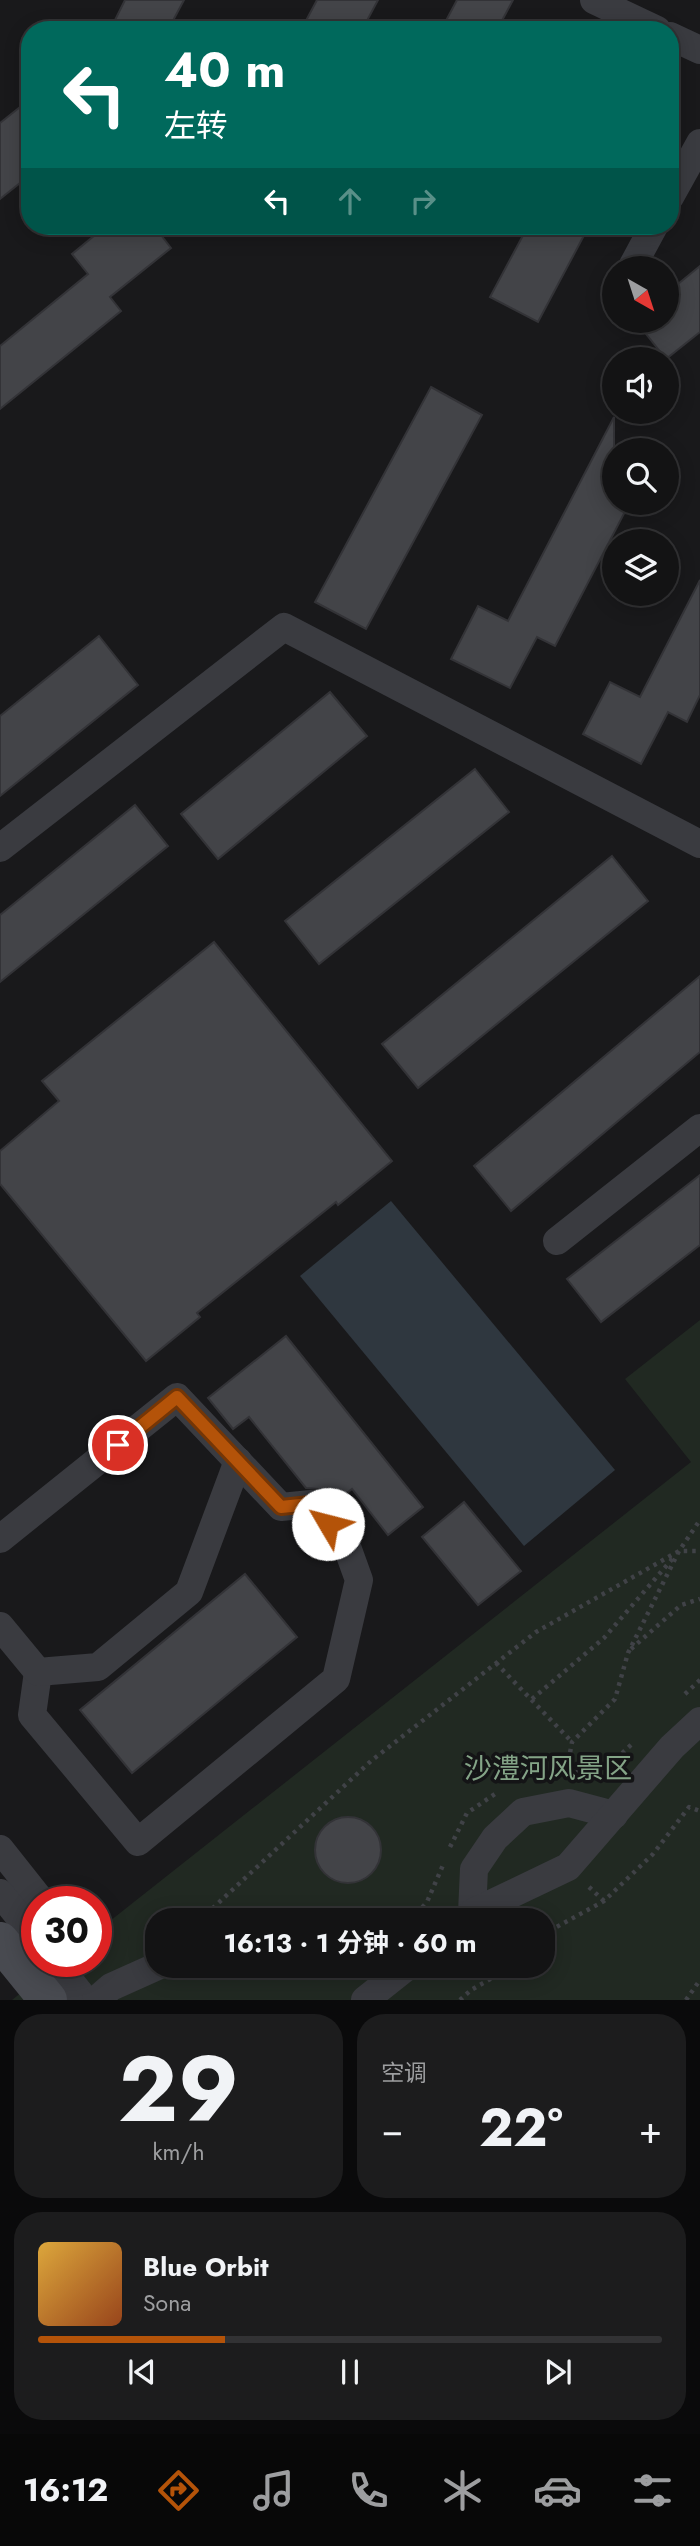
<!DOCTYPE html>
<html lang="zh">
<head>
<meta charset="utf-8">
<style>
	:root { --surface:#131314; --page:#1c1c1d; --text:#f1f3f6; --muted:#9d9ea0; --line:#323234; --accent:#b45309 }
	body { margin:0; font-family:Jost,"Noto Sans SC",sans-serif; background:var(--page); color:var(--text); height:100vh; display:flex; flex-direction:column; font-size:26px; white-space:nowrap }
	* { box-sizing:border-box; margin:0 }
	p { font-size:23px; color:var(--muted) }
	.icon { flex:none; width:38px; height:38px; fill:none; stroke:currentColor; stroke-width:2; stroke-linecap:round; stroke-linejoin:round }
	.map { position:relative; height:2000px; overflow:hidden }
	.side { display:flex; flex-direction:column; gap:14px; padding:14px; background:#0a0a0b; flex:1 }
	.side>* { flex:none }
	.top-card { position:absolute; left:21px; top:21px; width:658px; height:214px; border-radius:28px; box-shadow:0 4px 18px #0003,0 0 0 2px var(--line); background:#00695c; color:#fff; overflow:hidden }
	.needle { width:46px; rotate:141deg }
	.tools { position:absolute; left:602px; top:256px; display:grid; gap:14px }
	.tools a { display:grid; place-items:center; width:77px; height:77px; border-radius:50%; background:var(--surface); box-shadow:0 4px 18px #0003,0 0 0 2px var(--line); font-size:35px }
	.speed { position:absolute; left:21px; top:1886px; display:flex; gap:14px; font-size:35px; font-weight:700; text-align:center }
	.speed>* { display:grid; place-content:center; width:91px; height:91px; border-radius:50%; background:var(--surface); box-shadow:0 4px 18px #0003,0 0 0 2px var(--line); line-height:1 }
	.speed .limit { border:10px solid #d22; background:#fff; color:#111 }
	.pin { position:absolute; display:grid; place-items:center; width:60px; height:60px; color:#fff; margin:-30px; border:4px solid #fff; border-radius:50%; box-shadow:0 2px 7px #0007 }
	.me { position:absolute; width:77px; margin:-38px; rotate:307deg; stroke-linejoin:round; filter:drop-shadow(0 0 5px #0008) }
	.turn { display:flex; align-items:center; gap:24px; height:147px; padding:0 28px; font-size:32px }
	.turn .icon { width:91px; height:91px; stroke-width:2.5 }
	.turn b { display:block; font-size:49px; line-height:60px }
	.lanes { display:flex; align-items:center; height:66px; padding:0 28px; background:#0003; justify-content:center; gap:35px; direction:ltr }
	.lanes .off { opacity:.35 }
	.big { font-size:52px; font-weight:700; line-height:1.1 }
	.side .card { flex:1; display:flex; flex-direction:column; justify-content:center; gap:10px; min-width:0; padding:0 24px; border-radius:28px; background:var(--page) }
	.side .dial { align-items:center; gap:0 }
	.dial b { font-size:91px; line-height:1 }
	.song { display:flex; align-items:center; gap:21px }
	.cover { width:84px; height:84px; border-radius:10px; background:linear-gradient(135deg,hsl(40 70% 55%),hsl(20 70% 35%)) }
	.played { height:7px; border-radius:4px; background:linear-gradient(90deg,var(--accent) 30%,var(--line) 30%) }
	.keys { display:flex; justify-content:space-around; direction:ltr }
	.heat { display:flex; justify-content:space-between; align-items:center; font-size:38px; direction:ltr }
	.side .tiles { flex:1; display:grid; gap:14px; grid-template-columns:1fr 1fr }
	.card:last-child { grid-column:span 2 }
	.trip { position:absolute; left:145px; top:1908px; width:410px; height:70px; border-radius:28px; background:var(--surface); box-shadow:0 4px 18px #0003,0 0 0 2px var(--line); font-weight:700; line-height:70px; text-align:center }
	.tabs { display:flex; height:112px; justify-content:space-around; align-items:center; background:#080808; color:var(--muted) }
	.tabs .icon { width:49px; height:49px }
	.tabs .on { color:var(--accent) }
	.tabs b { font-size:32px; color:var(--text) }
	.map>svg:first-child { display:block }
	.green { fill:#212922; fill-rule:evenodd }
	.water { fill:#2f373f }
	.building { fill:#434448; stroke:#333337; stroke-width:2 }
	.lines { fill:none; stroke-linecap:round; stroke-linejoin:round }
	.path { stroke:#404247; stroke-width:4.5; stroke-dasharray:3.5 5; stroke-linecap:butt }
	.street { stroke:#3a3b40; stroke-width:28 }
	.secondary { stroke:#484a50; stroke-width:38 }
	.route-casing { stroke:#753606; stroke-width:18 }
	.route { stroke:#b45309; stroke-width:12 }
	.labels { text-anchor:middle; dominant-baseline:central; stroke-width:7; stroke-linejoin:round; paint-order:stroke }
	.park-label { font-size:28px; fill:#84a487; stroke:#141416 }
</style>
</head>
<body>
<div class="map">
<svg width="700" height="2000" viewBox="0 0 700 2000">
	<rect width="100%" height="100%" fill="#19191b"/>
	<path class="green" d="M700 1320V2000H12L59 1962H96V1932L691 1462 625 1379ZM158 1920H542V1965H158Z"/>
	<polygon class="water" points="391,1201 615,1470 524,1546 300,1276"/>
	<g class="building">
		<polygon points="125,0 184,0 168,30 110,30"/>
		<polygon points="317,0 378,0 362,30 301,30"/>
		<polygon points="457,0 513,0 497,30 441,30"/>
		<polygon points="30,99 30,175 0,199 0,123"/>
		<polygon points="106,226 154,226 171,248 110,297 121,311 0,409 0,346 88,274 72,254"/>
		<polygon points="528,226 589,226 538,322 490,297"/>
		<polygon points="700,266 700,332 666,359 635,320 667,320 667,293"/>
		<polygon points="431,387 482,415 366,629 315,602"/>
		<polygon points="614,417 614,502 630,502 555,646 537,637 510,688 451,659 478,606 508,621"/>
		<polygon points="700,580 700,695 687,722 668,712 641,764 583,734 610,682 640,697"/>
		<polygon points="99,636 138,685 0,796 0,716"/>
		<polygon points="330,692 367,736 218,859 181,814"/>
		<polygon points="475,769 509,812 319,964 285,921"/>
		<polygon points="135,805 168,846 0,982 0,915"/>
		<polygon points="612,856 648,901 418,1088 382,1044"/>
		<polygon points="214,942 392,1161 338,1205 336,1202 197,1313 200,1317 146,1361 0,1184 0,1151 59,1101 42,1081"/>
		<polygon points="700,976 700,1052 511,1211 474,1166"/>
		<polygon points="700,1175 700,1245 601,1322 567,1279"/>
		<polygon points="286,1336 423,1507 388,1535 352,1489 333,1504 318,1489 306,1488 249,1417 233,1429 208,1398"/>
		<polygon points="464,1502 521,1571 478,1605 422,1537"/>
		<polygon points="245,1574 297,1637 132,1773 80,1710"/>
		<circle cx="348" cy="1850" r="33"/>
	</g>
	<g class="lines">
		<g class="path">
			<polyline points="631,1649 681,1605 700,1599"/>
			<polyline points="496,1663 572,1742"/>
			<polyline points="685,1694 700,1680"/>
			<polyline points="532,1699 604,1638 674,1557"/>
			<polyline points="567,1769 572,1742 615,1699 628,1653 679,1551 700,1520"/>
			<polyline points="559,1772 596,1769 616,1759 633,1743"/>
			<polyline points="450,1847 467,1813 495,1794"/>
			<polyline points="589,1887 604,1901"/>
			<polyline points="200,1920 371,1761 536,1632 679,1551 700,1551"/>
			<polyline points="411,1920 427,1902 443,1865"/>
			<polyline points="542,1935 604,1901 653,1854 689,1807 700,1811"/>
			<polyline points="460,2000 471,1990 515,1965"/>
			<polyline points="686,2000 700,1980"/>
		</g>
		<g class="street">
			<polyline points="594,0 657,30"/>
			<polyline points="670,36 700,50"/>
			<polyline points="670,197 700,143"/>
			<polyline points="633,265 654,226"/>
			<polyline points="0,848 284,627 700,844"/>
			<polyline points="557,1241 700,1128"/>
			<polyline points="0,1539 177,1397 281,1507 311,1504 346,1544 359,1580 336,1679 138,1842 32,1715 38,1672"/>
			<polyline points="0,1626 38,1672 98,1667 189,1592 238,1461"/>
			<polyline points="0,1849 42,1902"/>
			<polyline points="0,1893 37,1939"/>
			<polyline points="472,1913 474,1869 495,1838 523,1812 569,1803 614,1815"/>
			<polyline points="464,1920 472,1913 568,1867 672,1747 700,1721"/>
			<polyline points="55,1962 85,2000"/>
			<polyline points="96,2000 111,1987 160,1965"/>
			<polyline points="365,2000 409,1965"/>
		</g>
		<polyline class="secondary" points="0,1941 48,2000"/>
	</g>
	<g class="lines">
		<defs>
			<polyline id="route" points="118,1445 177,1397 281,1507 310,1504 328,1524"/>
		</defs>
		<use href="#route" class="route-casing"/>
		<use href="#route" class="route"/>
	</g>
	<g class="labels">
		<g class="park-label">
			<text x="548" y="1768">沙澧河风景区</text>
		</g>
	</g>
</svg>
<div class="tools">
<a><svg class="needle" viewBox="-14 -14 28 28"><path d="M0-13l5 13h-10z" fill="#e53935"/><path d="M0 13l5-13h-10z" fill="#9d9ea0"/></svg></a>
<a><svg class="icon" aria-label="sound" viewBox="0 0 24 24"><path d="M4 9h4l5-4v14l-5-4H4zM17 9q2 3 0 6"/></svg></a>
<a><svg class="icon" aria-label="search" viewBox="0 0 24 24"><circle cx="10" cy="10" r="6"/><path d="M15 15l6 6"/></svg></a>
<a><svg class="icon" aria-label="layers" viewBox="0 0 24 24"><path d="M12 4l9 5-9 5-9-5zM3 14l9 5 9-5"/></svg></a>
</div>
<div class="speed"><div class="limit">30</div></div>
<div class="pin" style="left:118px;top:1445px;background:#d93025"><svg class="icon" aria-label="arrive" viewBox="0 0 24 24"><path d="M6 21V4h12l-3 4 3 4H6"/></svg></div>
<svg class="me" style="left:328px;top:1524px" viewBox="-20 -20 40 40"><circle r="19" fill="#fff"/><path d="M0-13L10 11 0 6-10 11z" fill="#b45309"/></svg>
<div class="trip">16:13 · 1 分钟 · 60 m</div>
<div class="top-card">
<div class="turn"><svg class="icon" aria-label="left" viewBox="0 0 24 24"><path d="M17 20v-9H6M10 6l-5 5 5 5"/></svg><div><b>40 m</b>左转</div></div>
<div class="lanes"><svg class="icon" aria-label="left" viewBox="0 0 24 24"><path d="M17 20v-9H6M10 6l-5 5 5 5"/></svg><svg class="icon off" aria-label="ahead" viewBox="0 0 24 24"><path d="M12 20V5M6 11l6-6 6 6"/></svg><svg class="icon off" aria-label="right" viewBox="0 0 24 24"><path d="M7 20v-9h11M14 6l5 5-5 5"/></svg></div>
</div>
</div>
<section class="side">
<div class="tiles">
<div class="card dial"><b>29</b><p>km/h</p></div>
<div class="card"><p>空调</p>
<div class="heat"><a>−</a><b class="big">22°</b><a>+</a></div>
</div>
<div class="card">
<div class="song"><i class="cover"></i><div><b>Blue Orbit</b><p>Sona</p></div></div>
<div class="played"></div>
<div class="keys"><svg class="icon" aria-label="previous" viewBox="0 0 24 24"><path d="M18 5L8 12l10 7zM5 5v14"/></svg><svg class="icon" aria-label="pause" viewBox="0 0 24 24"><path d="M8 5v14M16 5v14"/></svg><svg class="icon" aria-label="next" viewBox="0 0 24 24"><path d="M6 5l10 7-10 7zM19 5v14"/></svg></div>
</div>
</div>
</section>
<nav class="tabs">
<b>16:12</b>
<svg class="icon on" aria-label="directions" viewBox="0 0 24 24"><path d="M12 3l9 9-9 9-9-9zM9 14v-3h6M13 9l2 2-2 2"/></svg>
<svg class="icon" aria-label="music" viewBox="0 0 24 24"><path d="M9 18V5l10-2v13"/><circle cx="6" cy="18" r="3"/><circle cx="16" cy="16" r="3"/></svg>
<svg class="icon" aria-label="phone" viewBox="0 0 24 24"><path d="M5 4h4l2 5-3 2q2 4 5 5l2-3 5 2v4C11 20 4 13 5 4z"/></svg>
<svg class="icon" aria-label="climate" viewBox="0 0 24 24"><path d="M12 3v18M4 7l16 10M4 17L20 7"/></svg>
<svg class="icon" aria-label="car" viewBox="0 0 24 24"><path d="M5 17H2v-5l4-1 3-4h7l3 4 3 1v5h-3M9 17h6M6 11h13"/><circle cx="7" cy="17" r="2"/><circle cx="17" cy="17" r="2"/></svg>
<svg class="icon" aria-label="filters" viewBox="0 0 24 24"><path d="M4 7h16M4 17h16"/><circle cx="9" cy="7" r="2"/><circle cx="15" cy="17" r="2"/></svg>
</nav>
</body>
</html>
